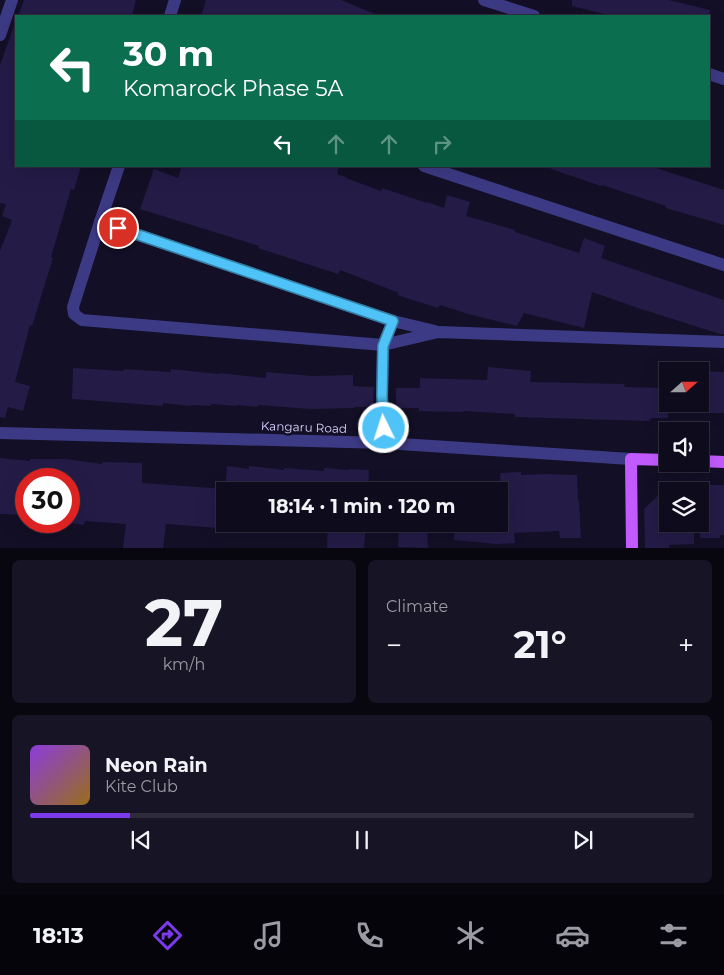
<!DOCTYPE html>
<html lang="en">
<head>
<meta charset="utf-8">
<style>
	:root { --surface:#0e0b1c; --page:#171425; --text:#f1f3f6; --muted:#9b9ba3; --line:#2e2b3b; --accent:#7c3aed }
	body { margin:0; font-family:Montserrat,sans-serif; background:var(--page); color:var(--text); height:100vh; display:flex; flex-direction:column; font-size:19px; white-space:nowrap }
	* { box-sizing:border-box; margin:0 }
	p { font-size:16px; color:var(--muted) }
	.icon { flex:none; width:28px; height:28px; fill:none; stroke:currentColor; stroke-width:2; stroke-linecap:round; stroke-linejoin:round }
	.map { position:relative; height:548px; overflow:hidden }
	.drawer { display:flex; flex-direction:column; gap:12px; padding:12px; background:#08060f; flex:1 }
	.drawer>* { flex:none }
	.guide { position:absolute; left:15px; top:15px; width:695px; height:152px; border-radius:0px; box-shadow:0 5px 20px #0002,0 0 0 1px var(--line); background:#0b6e4f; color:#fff; overflow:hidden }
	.needle { width:32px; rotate:69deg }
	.tools { position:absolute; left:659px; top:362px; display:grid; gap:10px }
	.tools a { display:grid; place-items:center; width:50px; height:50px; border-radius:0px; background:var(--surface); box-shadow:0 5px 20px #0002,0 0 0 1px var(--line); font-size:25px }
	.speed { position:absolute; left:15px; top:468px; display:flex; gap:10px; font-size:25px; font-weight:700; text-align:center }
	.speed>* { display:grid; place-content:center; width:65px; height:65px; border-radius:50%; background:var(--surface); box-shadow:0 5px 20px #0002,0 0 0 1px var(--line); line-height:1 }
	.speed .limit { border:8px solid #d22; background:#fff; color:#111 }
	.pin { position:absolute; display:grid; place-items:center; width:42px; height:42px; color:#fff; margin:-21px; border:2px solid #fff; border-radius:50%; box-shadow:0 1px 5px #0007 }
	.me { position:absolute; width:55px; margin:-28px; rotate:356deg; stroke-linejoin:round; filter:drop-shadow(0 0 4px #0008) }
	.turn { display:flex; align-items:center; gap:18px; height:105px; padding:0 25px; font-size:22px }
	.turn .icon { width:65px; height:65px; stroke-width:2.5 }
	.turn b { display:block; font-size:35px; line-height:42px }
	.lanes { display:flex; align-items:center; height:48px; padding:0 25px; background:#0003; justify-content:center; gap:25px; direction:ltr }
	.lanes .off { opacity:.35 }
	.big { font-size:38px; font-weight:700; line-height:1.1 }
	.drawer .widget { flex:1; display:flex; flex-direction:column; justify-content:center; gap:8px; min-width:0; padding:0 18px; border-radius:8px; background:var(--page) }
	.drawer .dial { align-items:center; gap:0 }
	.dial b { font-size:65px; line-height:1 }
	.song { display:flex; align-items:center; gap:15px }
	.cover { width:60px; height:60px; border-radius:8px; background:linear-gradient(135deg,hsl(270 70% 55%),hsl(40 70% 35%)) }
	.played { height:5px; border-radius:2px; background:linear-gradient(90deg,var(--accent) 15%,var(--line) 15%) }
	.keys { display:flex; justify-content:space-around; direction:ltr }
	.heat { display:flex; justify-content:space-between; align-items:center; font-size:28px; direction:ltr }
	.drawer .tiles { flex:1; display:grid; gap:12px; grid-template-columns:1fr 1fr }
	.widget:last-child { grid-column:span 2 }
	.trip { position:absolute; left:216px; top:482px; width:292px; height:50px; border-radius:0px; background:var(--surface); box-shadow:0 5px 20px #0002,0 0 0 1px var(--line); font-weight:700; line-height:50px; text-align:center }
	.dock { display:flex; height:80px; justify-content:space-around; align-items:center; background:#06040b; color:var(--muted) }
	.dock .icon { width:35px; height:35px }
	.dock .selected { color:var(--accent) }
	.dock b { font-size:22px; color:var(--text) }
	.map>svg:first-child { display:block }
	.building { fill:#241b47 }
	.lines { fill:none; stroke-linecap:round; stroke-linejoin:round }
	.minor { stroke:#3d3a85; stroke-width:12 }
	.major { stroke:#c25bff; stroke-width:12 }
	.route-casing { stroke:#337fa1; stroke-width:12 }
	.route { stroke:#4fc3f7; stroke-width:9 }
	.labels { text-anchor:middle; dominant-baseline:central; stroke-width:5; stroke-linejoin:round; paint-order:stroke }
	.street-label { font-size:12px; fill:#d9d4ff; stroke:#130f26 }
</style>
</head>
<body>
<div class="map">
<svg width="724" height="548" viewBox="0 0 724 548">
	<rect width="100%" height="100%" fill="#130f26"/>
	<g class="building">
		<polygon points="24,0 136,0 132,16 18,16"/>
		<polygon points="206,0 341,0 380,16 201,16"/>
		<polygon points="572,0 669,0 710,10 709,16 612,16 572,6"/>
		<polygon points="14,26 16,26 16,166 81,166 74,190 71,189 51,257 53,258 32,326 30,325 15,382 30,386 23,411 8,407 5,418 0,417 0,251 12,220 2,216 6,204 0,203 0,65"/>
		<polygon points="182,166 339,166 337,174 346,177 346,178 381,191 382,188 427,203 427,202 444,208 447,195 470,202 466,216 515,230 515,232 579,253 584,238 605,246 601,258 724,300 724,334 720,334 638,308 592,292 584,328 524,313 517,326 468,314 440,305 438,308 397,295 399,293 340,270 338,274 258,248 259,246 140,209 154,169 178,178"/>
		<polygon points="552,166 650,166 724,190 724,225 666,208 666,206 602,185 601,186 551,169"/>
		<polygon points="488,367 531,371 530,382 625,384 624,387 668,388 668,418 651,418 650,421 515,417 515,414 463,411 463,412 419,411 419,408 396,408 396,388 420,388 420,378 487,380"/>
		<polygon points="73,368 123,371 124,369 171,372 171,369 219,374 219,373 266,378 266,372 313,376 353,375 353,386 374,387 373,407 354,407 354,408 310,409 258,405 258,407 237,405 237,406 211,404 211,406 191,405 191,406 163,403 163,406 72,399"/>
		<polygon points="700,371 724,372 724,413 700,413"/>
		<polygon points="0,458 30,461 30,459 66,459 102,464 102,462 142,463 142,483 225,489 227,466 249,469 249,466 284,470 284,468 324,471 324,468 349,470 349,469 369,470 368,491 225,491 225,526 217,525 218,528 166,524 163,548 123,548 126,524 85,521 84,525 69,523 69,477 26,477 26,515 0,514"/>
		<polygon points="521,472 521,475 544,474 577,475 578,501 579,501 581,538 560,538 559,531 514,533 515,543 497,544 454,540 455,524 500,524 500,503 502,503 500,473"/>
		<polygon points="700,485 724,485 724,535 720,535 720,538 700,538"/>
		<polygon points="668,486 668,524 694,524 694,544 669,545 669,548 645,548 644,509"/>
		<polygon points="328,524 366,524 364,548 327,548"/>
		<polygon points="399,524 423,524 423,530 427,530 428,548 398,547"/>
	</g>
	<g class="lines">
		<g class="minor">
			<polyline points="484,0 534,16"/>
			<polyline points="170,16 175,0"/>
			<polyline points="0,35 12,0"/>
			<polyline points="709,74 724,79"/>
			<polyline points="119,166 100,222 73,307 74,314 82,320 383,345 438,332 724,342"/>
			<polyline points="424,166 724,265"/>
			<polyline points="100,222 393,321 435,331"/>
			<polyline points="0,433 385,443 631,459"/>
			<polyline points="385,443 382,397 383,345 393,321"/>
		</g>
		<g class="major">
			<polyline points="700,461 724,462"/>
			<polyline points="632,548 631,459 668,460"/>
		</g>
	</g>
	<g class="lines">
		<defs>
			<polyline id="route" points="118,228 393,321 383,346 382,396 384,428"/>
		</defs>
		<use href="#route" class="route-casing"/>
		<use href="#route" class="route"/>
	</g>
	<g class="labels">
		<g class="street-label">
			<text transform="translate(304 427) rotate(2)">Kangaru Road</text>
		</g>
	</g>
</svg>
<div class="tools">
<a><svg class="needle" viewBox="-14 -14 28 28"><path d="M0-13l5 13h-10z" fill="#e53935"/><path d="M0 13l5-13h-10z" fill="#9b9ba3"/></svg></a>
<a><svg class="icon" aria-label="sound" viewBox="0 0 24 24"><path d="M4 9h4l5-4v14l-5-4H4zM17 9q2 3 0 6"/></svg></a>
<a><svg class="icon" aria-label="layers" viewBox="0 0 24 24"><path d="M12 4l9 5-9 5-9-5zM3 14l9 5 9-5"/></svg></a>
</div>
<div class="speed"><div class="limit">30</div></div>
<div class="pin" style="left:118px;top:228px;background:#d93025"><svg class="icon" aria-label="arrive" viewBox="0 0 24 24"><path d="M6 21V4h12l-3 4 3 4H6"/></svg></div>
<svg class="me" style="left:384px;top:428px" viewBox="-20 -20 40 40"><circle r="17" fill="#4fc3f7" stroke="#fff" stroke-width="3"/><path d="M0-11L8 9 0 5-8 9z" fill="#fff"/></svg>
<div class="trip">18:14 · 1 min · 120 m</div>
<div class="guide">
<div class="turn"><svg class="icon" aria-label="left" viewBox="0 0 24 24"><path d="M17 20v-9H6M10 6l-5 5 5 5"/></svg><div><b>30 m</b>Komarock Phase 5A</div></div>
<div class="lanes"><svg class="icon" aria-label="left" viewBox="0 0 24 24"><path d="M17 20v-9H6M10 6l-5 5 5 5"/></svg><svg class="icon off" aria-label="ahead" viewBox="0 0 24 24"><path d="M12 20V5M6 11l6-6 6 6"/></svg><svg class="icon off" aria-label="ahead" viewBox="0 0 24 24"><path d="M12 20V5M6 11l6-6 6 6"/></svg><svg class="icon off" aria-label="right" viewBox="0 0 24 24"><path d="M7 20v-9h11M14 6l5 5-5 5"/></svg></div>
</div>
</div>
<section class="drawer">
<div class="tiles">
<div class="widget dial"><b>27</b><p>km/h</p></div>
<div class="widget"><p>Climate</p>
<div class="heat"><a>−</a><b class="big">21°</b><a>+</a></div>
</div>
<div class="widget">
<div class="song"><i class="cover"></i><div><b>Neon Rain</b><p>Kite Club</p></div></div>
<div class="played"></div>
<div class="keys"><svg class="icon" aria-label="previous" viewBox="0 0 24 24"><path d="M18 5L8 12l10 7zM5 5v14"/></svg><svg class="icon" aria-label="pause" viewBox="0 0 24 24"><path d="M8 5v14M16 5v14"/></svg><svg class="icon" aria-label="next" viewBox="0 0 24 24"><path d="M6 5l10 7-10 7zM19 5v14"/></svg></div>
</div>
</div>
</section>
<nav class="dock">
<b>18:13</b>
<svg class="icon selected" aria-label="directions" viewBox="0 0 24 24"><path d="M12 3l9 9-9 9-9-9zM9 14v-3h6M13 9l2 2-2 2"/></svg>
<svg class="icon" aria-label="music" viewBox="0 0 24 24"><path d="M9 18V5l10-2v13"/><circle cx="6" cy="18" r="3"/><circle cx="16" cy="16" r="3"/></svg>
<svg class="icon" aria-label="phone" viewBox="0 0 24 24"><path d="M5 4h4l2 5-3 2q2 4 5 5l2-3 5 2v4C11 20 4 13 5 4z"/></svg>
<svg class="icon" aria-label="climate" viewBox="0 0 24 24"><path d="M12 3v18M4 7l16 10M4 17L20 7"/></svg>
<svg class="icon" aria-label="car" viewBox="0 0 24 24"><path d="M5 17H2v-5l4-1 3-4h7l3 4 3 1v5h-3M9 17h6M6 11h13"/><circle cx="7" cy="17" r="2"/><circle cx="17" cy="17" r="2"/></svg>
<svg class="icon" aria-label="filters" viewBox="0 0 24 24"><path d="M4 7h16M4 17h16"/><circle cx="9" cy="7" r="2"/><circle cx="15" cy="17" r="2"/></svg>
</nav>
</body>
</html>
